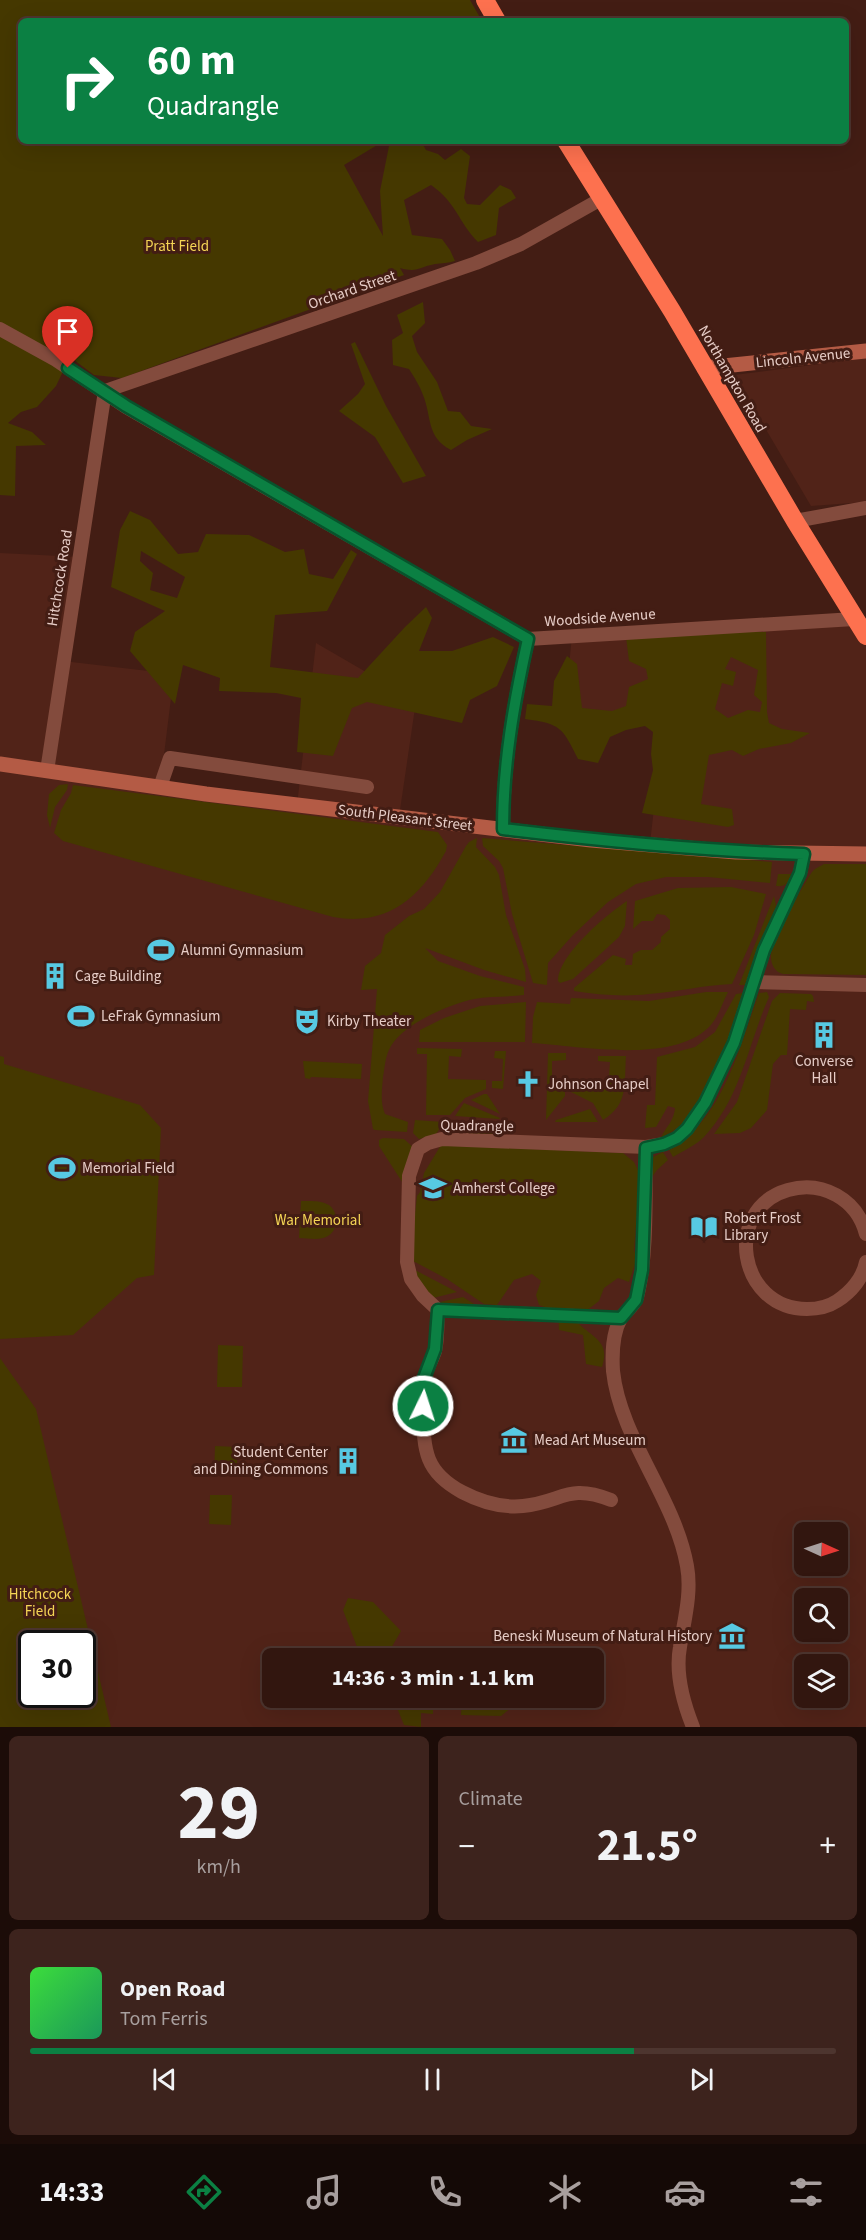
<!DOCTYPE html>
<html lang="en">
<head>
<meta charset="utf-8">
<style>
	:root { --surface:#32160f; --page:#3d231d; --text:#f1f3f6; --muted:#a89f9e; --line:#4d352f; --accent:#0b8043 }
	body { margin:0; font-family:"Source Sans 3",sans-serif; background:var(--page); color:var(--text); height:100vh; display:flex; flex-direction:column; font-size:22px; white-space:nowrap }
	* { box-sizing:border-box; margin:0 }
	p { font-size:20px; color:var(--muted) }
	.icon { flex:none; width:33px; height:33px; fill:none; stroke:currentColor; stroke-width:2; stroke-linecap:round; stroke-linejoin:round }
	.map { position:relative; height:1727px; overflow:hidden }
	.drawer { display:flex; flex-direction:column; gap:9px; padding:9px; background:#1c0c08; flex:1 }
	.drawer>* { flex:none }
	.guide { position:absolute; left:18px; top:18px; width:831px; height:126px; border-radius:9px; box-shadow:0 6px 24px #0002,0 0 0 2px var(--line); background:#0b8043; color:#fff; overflow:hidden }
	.needle { width:39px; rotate:93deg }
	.tools { position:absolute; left:794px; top:1522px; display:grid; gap:12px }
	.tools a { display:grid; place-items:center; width:54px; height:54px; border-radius:9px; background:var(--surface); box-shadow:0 6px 24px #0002,0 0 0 2px var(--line); font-size:30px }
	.speed { position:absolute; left:18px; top:1630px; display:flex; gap:12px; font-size:30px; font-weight:700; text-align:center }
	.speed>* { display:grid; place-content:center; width:78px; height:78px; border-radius:50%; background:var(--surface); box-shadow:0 6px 24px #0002,0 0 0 2px var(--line); line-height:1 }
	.speed .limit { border:3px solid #111; border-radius:9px; background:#fff; color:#111 }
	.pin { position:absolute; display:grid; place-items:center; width:51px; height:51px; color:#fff; margin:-62px -26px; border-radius:50% 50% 50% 0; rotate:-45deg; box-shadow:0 0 6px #0007 }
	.pin .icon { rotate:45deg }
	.me { position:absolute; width:66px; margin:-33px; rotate:4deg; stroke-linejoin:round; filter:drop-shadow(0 0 4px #0008) }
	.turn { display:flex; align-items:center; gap:21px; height:126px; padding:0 30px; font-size:27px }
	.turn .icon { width:78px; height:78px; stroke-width:2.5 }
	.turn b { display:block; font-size:42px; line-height:51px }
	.big { font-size:45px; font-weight:700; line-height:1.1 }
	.drawer .card { flex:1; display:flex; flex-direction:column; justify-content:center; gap:9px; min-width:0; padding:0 21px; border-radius:9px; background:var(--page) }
	.drawer .dial { align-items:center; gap:0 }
	.dial b { font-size:78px; line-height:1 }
	.song { display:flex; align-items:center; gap:18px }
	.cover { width:72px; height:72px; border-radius:9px; background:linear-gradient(135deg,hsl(120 70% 55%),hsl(150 70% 35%)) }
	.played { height:6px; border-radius:3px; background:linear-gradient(90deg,var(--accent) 75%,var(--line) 75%) }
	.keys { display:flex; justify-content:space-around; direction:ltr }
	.heat { display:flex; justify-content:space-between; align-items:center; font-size:33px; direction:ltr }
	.drawer .tiles { flex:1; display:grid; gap:9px; grid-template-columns:1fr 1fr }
	.card:last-child { grid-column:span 2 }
	.trip { position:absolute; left:262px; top:1648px; width:342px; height:60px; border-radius:9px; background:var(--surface); box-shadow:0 6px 24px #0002,0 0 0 2px var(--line); font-weight:700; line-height:60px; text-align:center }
	.dock { display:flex; height:96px; justify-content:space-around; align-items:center; background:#140906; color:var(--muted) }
	.dock .icon { width:42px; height:42px }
	.dock .current { color:var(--accent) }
	.dock b { font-size:27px; color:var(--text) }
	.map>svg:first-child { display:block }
	.built { fill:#512318; fill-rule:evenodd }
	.green { fill:#453800; fill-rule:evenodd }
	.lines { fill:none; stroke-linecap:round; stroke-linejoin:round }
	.street { stroke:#834b3d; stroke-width:14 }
	.secondary { stroke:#b45b45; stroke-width:15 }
	.highway { stroke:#fd714f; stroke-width:18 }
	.route-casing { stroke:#07532c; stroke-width:15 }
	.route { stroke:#0b8043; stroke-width:10 }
	.labels { text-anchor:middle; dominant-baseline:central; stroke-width:6; stroke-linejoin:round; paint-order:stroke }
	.park-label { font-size:15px; fill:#f5d555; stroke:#431d14 }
	.street-label { font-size:15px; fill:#e7cdc7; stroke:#431d14 }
	.poi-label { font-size:15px; fill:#e7cdc7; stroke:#431d14; text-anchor:start }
</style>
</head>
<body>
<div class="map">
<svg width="866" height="1727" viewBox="0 0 866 1727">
	<rect width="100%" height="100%" fill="#431d14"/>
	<g class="built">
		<polygon points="866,358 866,502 811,506 734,375"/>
		<path d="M0 553 80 557 63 661 174 674 160 787 297 805 316 643 416 701 399 817 650 843 664 721 564 715 572 636 854 619 866 636V1727H0ZM804 1533H837V1566H804ZM804 1599H837V1632H804ZM32 1644H82V1695H32ZM273 1659H594V1698H273ZM804 1665H837V1698H804Z"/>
	</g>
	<g class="green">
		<path d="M0 0H470L482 21H21V141H384L344 165 383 236 380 191 390 141H421L426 150 438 154 445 160 461 149 470 156 464 198 467 204 480 205 500 185 511 190 516 198 499 208 496 235 478 242C458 222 457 203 431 185L404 200 412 235 442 239 450 250 455 261C448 263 442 263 435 264 419 267 418 273 400 268L404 275 122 378 94 375 70 357 56 386 37 407 21 412 8 423 32 432 46 445 16 446 15 496 0 495Z"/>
		<path d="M423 302 425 323 412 336 417 352 437 382 448 411 460 412 471 426 492 429 467 440 451 450C426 437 432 417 423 395 420 386 414 377 409 369L393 365 392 340 403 333 397 315Z"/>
		<polygon points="355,342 386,406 426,476 403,483 375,437 339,411 358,394 365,384 351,344"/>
		<path d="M130 511 150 520 178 554 198 552 206 534 249 535 285 552 304 549 309 574 333 579 351 550 357 554 327 611 275 615 270 667 358 678 405 627 426 607 432 618 419 651H452L493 637 514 647 497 686 470 700 462 723 367 702 352 708 333 756 297 752 301 698 276 693 219 691 220 678 183 665 175 704 130 651 135 632 165 611 111 587 120 530ZM141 551 185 577 177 598 150 590 153 573 140 561Z"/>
		<path d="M703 631 766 632 767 712 769 723 782 729 810 733 791 743 759 749 743 756 732 750 709 755 701 804 732 809 734 825 728 827 642 813 653 770 651 754 653 732 645 726 626 730 610 737 598 763 578 759C562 727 561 724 525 719L527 704 552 706 554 681 567 656 577 664 582 708 612 711 626 706 629 687 648 679 646 669 629 661 626 637ZM731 657 758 670 754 695 762 702 760 712 748 710 728 718 715 709 722 683 733 686 736 672 725 669Z"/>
		<polygon points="68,784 67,790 55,807 50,828 47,815 49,794 59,785"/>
		<path d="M73 785 438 832 447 845 446 851C421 897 388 927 333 917L63 841 54 833 61 810 71 793Z"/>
		<path d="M477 838 476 847 495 867 499 875 506 915 525 969 526 982 484 970 425 948 438 961 480 976 524 987V995C508 997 490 996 474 999 448 1005 405 1023 391 1046 385 1056 385 1066 383 1077 382 1089 380 1103 385 1114L408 1122 407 1132 375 1130 373 1129 368 1101 377 989 361 990 365 966 381 953 385 935 409 916 424 909 440 892 466 846 469 842Z"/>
		<polygon points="482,838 772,862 770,883 708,877 666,877 636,884 608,902 573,935 548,963 547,985 533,983 512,914 503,868 499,861 483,846"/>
		<path d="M824 864H866V975L783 974C775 972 771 965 771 957 771 943 803 885 812 872 815 868 819 867 824 864Z"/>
		<path d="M778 874H791C789 883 785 887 776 886Z"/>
		<path d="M731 887 766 894 754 935 732 984C704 985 677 992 649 994 625 997 598 995 574 991V988L613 955 626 959 625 965H632L633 954 641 950H652L661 942V937L670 929V920L665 915 657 914 653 921H642L633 929 635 901 678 888Z"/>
		<polygon points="774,896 776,905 775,909 763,936 746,985 739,985"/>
		<path d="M627 901 625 926 619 937 573 979 560 983 558 981C557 956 607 914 627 901Z"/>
		<path d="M706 992H728C722 1004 717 1020 708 1028 670 1064 580 1046 532 1043L533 1017 537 1002 570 1004 571 998 649 1001Z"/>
		<path d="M767 992 769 997C748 1044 741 1098 704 1137 696 1145 683 1151 673 1157L669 1150C722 1121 740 1046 759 993Z"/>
		<path d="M743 993C731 1035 706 1122 661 1137 666 1127 674 1121 675 1108L668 1106 656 1127 645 1128 647 1105H655L657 1057 695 1047 715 1032 736 994Z"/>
		<polygon points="780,993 811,994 813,996 814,1002 807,1001 806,1010 790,1009 787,1055 781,1055 773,1064 767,1110 751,1128 740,1133 714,1134 737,1102 772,1001"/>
		<polygon points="526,1002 525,1042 419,1042 420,1030 444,1018 480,1006"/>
		<polygon points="417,1048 462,1049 461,1057 449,1056 448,1079 486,1080 486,1089 465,1098 450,1115 426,1115 427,1054 417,1054"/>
		<polygon points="495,1051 506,1051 503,1089 492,1088 492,1081 502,1081 503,1059 494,1058"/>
		<polygon points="548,1053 566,1053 566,1060 552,1061 552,1086 565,1087 565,1096 546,1120"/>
		<polygon points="0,1056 4,1057 4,1064 140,1105 161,1128 154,1275 137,1278 73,1335 0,1339"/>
		<path d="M598 1056H626C624 1084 629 1104 603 1120L593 1103 571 1092V1088L608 1089 610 1062 598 1061Z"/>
		<polygon points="303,1061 362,1064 361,1079 311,1077 310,1079 305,1078"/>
		<polygon points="484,1094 487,1094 500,1114 471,1100"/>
		<polygon points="464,1103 500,1118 499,1119 455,1116"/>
		<polygon points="590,1109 598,1122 555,1122 556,1120"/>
		<polygon points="415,1120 444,1122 436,1134 419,1139 413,1133"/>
		<polygon points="450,1122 452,1122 498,1125 492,1137 443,1133"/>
		<polygon points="383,1138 404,1139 415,1149 406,1188 379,1146 379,1140"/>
		<path d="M441 1145 623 1153 634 1162 640 1174 634 1250 637 1258 629 1282 618 1278 604 1288 599 1301 586 1311 579 1324C595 1339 610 1342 602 1367L586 1364 583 1335 559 1330 558 1312 539 1305 536 1295 541 1281 532 1274 514 1280 497 1305 484 1304 447 1279 413 1261 411 1250 417 1196 420 1192 424 1173Z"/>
		<polygon points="663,1152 668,1160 657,1170 650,1180 651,1158"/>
		<path d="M301 1201C310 1201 321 1200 329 1205 341 1214 338 1235 323 1238 315 1240 306 1238 299 1238Z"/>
		<polygon points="415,1270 457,1292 433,1298 418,1279"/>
		<polygon points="463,1297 482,1309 450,1306 440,1302"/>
		<polygon points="218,1345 243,1346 242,1387 217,1387"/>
		<path d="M0 1358 36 1409 111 1727H0ZM32 1644H82V1695H32Z"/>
		<polygon points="215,1446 238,1447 236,1476 214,1475"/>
		<polygon points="210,1495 232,1495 231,1525 209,1524"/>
		<polygon points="348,1598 373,1602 401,1631 390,1650 371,1655 357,1647 343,1610"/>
		<polygon points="420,1652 459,1659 400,1659 408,1654"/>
		<polygon points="393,1698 433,1698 433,1714 421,1713 421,1727 404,1725"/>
		<polygon points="462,1698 516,1698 512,1707 501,1716 461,1715"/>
	</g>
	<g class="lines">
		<g class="street">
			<polyline points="0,329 56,360 126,407 528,639 854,619"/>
			<polyline points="795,521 866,508"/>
			<polyline points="47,771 105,391 476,263 521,244 601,199"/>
			<polyline points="160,787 170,758 367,787"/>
			<path d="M503 829C503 764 514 702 528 639"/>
			<polyline points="754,982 866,985"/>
			<polyline points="646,1147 664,1144 677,1138 687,1129 705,1103 734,1043 764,950 800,873 804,854"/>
			<path d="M866 1234C857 1199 822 1180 788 1190 722 1209 738 1309 807 1309 818 1309 828 1307 837 1301 851 1292 863 1278 866 1262"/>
			<path d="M438 1310C437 1323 438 1339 435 1351 432 1360 427 1368 425 1376 421 1387 423 1401 423 1413 424 1451 425 1472 462 1492 481 1502 502 1508 523 1506 563 1502 567 1483 611 1500"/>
			<path d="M621 1318 438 1310 423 1296 411 1279 407 1262 409 1176 418 1149 428 1143 442 1139 646 1147C645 1192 648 1254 637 1297 635 1306 625 1311 621 1318 612 1334 612 1354 613 1371 620 1438 675 1498 687 1566 692 1593 684 1621 680 1647 675 1674 683 1702 693 1727"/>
		</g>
		<g class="secondary">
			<polyline points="704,368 866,351"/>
			<polyline points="0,764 206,794 591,840 736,852 866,854"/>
		</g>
		<g class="highway">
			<polyline points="485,0 497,21"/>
			<polyline points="566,141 672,311 795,521 866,636"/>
		</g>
	</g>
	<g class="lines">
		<defs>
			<path id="route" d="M68 368 126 406 528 639C514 702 503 764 503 829 603 841 703 851 804 854L800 873 764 950 734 1043 705 1103 687 1129 677 1138 664 1144 646 1148 642 1270 636 1300 621 1318 438 1310 435 1349 424 1378 423 1406"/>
		</defs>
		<use href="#route" class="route-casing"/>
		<use href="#route" class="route"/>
	</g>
	<defs>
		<symbol id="stadium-bare" viewBox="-9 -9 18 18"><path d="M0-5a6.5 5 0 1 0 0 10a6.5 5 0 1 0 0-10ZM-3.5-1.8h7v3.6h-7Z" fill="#57c9e2" stroke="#431d14" stroke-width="2.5" paint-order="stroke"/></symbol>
		<symbol id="building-bare" viewBox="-9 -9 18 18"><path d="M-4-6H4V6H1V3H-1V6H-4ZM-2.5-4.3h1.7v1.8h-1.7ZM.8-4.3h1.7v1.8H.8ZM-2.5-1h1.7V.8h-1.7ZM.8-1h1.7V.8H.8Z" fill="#57c9e2" stroke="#431d14" stroke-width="2.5" paint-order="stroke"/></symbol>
		<symbol id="theatre-bare" viewBox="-9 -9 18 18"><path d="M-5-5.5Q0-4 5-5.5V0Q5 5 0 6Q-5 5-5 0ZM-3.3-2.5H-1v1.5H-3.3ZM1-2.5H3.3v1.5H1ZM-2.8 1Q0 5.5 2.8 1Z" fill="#57c9e2" stroke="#431d14" stroke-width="2.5" paint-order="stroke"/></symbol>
		<symbol id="church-bare" viewBox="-9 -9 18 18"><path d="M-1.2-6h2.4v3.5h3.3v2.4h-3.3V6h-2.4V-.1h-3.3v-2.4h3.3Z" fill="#57c9e2" stroke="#431d14" stroke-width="2.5" paint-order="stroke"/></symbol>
		<symbol id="university-bare" viewBox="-9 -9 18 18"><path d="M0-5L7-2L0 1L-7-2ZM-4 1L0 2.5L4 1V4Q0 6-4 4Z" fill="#57c9e2" stroke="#431d14" stroke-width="2.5" paint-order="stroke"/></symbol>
		<symbol id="library-bare" viewBox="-9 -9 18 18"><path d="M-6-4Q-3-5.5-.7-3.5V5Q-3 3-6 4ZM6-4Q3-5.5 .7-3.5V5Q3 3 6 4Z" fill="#57c9e2" stroke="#431d14" stroke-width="2.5" paint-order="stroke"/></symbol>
		<symbol id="museum-bare" viewBox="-9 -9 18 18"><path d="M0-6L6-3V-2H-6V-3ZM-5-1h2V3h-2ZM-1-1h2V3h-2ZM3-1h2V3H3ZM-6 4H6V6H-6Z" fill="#57c9e2" stroke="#431d14" stroke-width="2.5" paint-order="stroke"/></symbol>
	</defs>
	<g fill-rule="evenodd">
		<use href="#stadium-bare" x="142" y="931" width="38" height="38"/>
		<use href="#building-bare" x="36" y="957" width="38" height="38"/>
		<use href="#stadium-bare" x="62" y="997" width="38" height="38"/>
		<use href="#theatre-bare" x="288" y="1002" width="38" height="38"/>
		<use href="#building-bare" x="805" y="1016" width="38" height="38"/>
		<use href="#church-bare" x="509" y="1065" width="38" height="38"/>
		<use href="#stadium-bare" x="43" y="1149" width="38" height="38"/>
		<use href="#university-bare" x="414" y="1169" width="38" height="38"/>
		<use href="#library-bare" x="685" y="1208" width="38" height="38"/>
		<use href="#museum-bare" x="495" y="1421" width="38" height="38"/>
		<use href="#building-bare" x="329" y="1442" width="38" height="38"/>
		<use href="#museum-bare" x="713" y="1617" width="38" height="38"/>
	</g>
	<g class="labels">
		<g class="park-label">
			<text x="177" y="246">Pratt Field</text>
			<text x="318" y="1220">War Memorial</text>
			<text x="40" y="1594">Hitchcock<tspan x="40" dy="17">Field</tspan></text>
		</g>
		<g class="street-label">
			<text transform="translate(352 290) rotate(-19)">Orchard Street</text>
			<text transform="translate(803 358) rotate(-6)">Lincoln Avenue</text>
			<text transform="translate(732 379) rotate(60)">Northampton Road</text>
			<text transform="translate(60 578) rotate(-81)">Hitchcock Road</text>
			<text transform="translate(600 618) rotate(-4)">Woodside Avenue</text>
			<text transform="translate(405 818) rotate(7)">South Pleasant Street</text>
			<text transform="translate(477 1126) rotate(1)">Quadrangle</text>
		</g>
		<g class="poi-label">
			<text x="181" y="950">Alumni Gymnasium</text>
			<text x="75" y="976">Cage Building</text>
			<text x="101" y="1016">LeFrak Gymnasium</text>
			<text x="327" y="1021">Kirby Theater</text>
			<text x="824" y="1061" text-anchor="middle">Converse<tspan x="824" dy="17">Hall</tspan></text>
			<text x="548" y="1084">Johnson Chapel</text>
			<text x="82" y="1168">Memorial Field</text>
			<text x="453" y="1188">Amherst College</text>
			<text x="724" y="1218">Robert Frost<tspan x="724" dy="17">Library</tspan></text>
			<text x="534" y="1440">Mead Art Museum</text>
			<text x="328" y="1452" text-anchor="end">Student Center<tspan x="328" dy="17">and Dining Commons</tspan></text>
			<text x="712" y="1636" text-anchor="end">Beneski Museum of Natural History</text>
		</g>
	</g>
</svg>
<div class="tools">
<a><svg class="needle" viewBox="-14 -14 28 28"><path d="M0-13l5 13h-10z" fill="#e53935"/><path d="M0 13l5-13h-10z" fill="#a89f9e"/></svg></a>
<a><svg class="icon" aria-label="search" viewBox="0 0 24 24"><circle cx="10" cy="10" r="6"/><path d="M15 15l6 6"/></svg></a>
<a><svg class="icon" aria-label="layers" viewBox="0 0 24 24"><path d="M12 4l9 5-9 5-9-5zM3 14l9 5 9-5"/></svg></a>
</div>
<div class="speed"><div class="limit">30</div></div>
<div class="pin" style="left:68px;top:368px;background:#d93025"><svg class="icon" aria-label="arrive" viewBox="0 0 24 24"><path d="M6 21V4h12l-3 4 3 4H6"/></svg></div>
<svg class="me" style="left:423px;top:1406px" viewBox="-20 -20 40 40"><circle r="17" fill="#0b8043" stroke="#fff" stroke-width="3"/><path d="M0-11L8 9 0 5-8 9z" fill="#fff"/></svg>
<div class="trip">14:36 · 3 min · 1.1 km</div>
<div class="guide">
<div class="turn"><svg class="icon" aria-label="right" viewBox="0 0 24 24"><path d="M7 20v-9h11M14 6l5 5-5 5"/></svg><div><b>60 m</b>Quadrangle</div></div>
</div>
</div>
<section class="drawer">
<div class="tiles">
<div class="card dial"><b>29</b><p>km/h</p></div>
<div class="card"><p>Climate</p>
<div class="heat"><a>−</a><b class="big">21.5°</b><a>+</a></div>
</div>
<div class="card">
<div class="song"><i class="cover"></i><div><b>Open Road</b><p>Tom Ferris</p></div></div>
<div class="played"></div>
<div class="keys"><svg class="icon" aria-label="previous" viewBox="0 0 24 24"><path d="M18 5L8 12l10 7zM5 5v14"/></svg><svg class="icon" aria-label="pause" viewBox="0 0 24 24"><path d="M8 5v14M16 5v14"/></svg><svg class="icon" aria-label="next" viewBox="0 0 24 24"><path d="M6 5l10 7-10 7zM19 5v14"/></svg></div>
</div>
</div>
</section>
<nav class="dock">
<b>14:33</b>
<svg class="icon current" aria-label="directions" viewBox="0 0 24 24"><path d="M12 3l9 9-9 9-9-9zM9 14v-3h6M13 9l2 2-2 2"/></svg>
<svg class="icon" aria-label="music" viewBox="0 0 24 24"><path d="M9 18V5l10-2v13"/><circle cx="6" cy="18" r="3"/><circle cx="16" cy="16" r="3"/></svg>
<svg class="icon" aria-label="phone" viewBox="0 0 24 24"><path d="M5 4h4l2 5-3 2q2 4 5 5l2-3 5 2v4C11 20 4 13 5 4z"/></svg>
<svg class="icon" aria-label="climate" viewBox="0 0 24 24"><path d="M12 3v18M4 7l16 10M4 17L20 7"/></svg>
<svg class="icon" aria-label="car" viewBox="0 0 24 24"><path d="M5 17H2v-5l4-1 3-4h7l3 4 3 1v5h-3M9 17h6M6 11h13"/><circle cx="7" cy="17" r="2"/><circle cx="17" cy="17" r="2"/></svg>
<svg class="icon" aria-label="filters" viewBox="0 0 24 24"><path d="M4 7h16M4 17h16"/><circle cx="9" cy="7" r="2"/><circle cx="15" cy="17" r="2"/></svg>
</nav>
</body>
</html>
